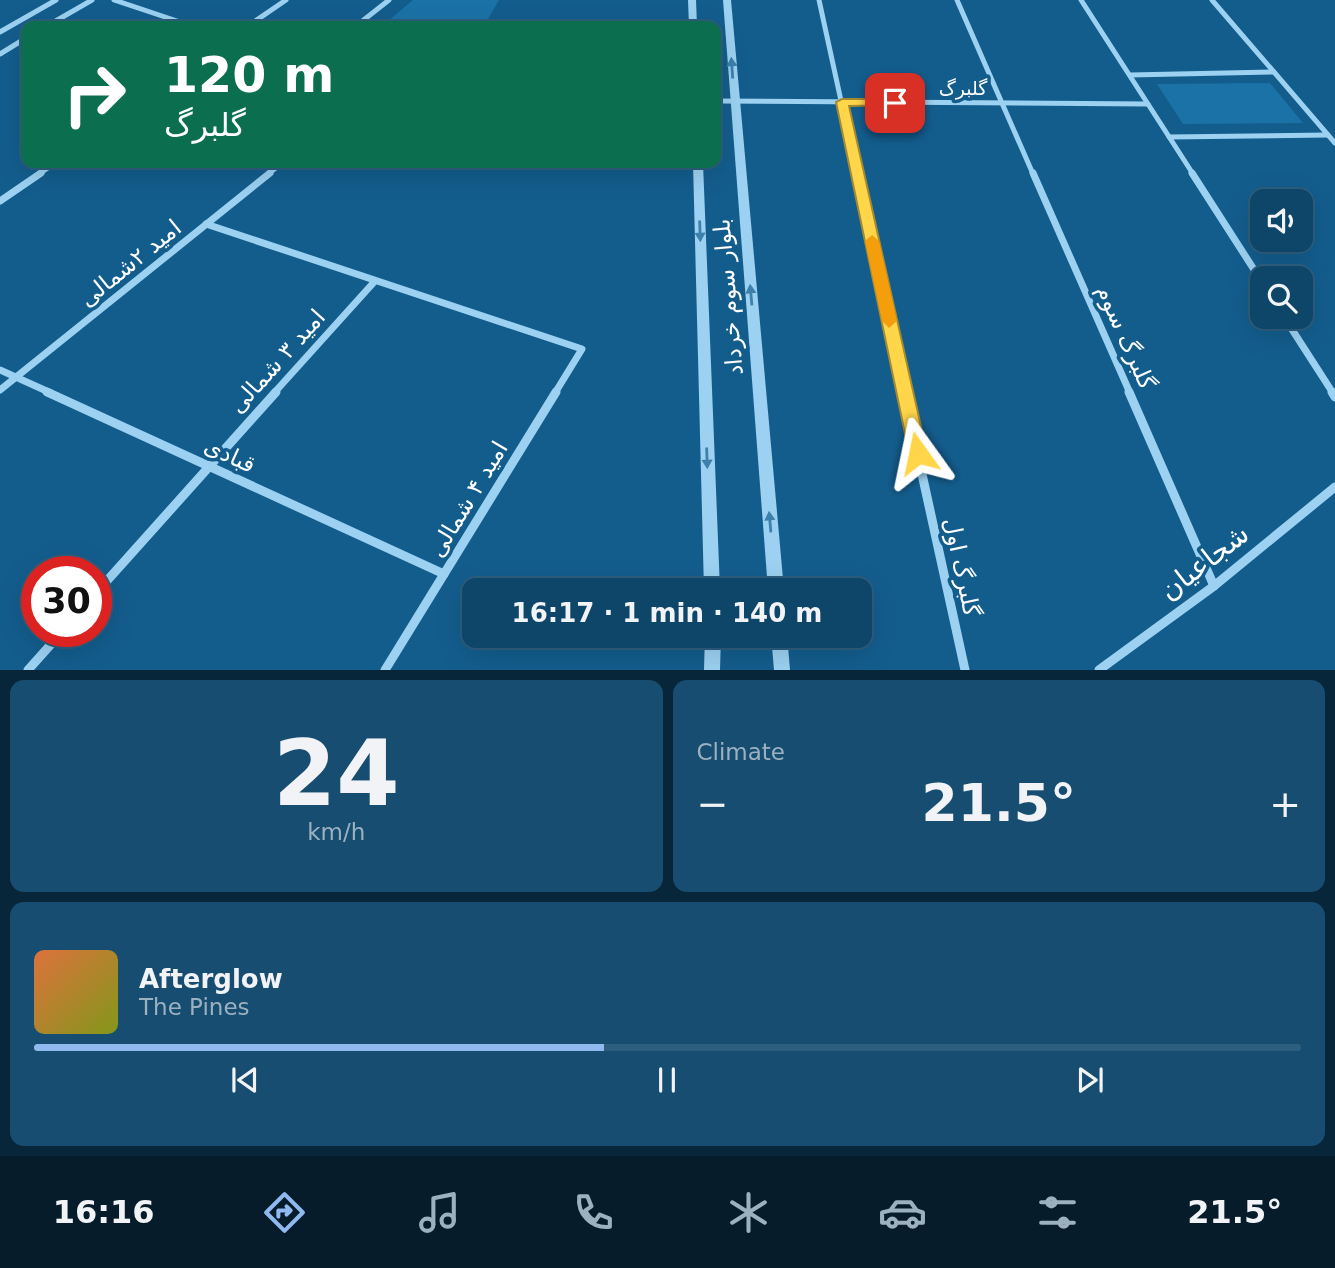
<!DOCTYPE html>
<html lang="en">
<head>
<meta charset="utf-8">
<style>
	:root { --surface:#0e466a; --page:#174d70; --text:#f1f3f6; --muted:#9bb1c1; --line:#2e5e7e; --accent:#90b9f0 }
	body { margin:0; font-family:"DejaVu Sans",Vazirmatn,sans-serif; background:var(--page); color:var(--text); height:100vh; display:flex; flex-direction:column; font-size:26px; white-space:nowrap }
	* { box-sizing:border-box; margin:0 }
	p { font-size:23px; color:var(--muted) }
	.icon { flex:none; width:38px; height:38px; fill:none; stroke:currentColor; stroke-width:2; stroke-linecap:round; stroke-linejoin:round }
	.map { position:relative; height:670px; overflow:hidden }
	.drawer { display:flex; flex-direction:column; gap:10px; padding:10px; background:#08263a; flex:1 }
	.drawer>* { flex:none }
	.top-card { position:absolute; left:21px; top:21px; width:700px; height:147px; border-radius:14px; box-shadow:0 7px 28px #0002,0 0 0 2px var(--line); background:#0b6e4f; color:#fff; overflow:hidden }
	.tools { position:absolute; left:1250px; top:189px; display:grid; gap:14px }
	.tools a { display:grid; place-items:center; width:63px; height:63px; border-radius:14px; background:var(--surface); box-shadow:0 7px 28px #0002,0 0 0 2px var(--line); font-size:35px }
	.speed { position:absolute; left:21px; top:556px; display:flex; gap:14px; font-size:35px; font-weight:700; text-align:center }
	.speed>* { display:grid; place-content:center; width:91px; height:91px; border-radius:50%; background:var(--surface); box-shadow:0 7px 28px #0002,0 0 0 2px var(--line); line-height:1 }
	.speed .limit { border:10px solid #d22; background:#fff; color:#111 }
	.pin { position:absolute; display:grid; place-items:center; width:60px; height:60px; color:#fff; margin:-30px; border-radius:14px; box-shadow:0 4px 10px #0006 }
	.me { position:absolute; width:77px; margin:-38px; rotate:348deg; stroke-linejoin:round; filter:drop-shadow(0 0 5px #0008) }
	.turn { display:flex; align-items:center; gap:24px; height:147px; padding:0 28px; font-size:32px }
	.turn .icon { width:91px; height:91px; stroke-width:2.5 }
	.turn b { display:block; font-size:49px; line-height:60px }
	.big { font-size:52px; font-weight:700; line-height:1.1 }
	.drawer .widget { flex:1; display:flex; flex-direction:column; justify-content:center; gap:10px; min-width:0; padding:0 24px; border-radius:14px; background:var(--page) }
	.drawer .dial { align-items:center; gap:0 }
	.dial b { font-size:91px; line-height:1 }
	.song { display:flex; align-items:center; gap:21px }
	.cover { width:84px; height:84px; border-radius:10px; background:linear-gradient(135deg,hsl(20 70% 55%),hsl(70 70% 35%)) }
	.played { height:7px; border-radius:4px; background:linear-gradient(90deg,var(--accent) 45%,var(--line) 45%) }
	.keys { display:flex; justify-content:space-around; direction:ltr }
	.heat { display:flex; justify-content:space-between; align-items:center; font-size:38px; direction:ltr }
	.drawer .tiles { flex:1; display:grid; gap:10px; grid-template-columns:1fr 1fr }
	.widget:last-child { grid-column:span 2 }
	.trip { position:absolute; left:462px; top:578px; width:410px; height:70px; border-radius:14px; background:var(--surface); box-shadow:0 7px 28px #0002,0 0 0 2px var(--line); font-weight:700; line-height:70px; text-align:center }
	.tabs { display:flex; height:112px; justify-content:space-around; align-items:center; background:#061c2a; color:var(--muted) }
	.tabs .icon { width:49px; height:49px }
	.tabs .current { color:var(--accent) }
	.tabs b { font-size:32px; color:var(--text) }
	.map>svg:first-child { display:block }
	.green { fill:#1b72a7 }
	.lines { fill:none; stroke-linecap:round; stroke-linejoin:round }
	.minor-far2 { stroke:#9cd1f1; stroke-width:5 }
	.minor-far1 { stroke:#9cd1f1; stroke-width:7 }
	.minor { stroke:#9cd1f1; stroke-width:9 }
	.tertiary { fill:#9cd1f1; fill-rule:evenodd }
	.oneway { fill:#3c80ab }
	.route { fill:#ffd54a; stroke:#a68a30; stroke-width:2 }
	.slow { fill:#f59e0b }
	.labels { text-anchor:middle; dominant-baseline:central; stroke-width:7; stroke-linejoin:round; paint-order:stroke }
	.far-street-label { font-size:19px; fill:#fff; stroke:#135d8d }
	.street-label { font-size:23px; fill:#fff; stroke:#135d8d }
	.near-street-label { font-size:28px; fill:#fff; stroke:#135d8d }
</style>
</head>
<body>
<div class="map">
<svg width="1335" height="670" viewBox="0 0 1335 670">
	<rect width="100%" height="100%" fill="#135d8d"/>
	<g class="green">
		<polygon points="413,0 499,0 484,26 382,26"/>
		<polygon points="1270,83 1303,123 1183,124 1157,84"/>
	</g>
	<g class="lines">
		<g class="minor-far2">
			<polyline points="114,0 192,26"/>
			<polyline points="819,0 857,174"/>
			<polyline points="957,0 1033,174"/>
			<polyline points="1081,0 1193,174"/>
			<polyline points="1212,0 1335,143"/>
			<polyline points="47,26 92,0"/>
			<polyline points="248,26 286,0"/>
			<polyline points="356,26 389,0"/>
			<polyline points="0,32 56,0"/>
			<polyline points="0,54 26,38"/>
			<polyline points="1130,75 1274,72"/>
			<polyline points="716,101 1148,104"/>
			<polyline points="1169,137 1328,135"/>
			<polyline points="39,174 55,163"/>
			<polyline points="268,174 282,163"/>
		</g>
		<g class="minor-far1">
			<polyline points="857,173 905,393"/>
			<polyline points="1033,173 1130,393"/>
			<polyline points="1192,173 1262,282"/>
			<polyline points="0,201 41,173"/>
			<polyline points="206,224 582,349 555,393"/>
			<polyline points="1284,317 1333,393"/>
			<polyline points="0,370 51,393"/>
			<polyline points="0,390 270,173"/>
			<polyline points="274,393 375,281"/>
		</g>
		<g class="minor">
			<polyline points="47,392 444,574"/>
			<polyline points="904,392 965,670"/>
			<polyline points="1129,392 1214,586"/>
			<polyline points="1332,392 1335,397"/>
			<polyline points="96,593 276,392"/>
			<polyline points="28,670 62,632"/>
			<polyline points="385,670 556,392"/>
			<polyline points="1099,670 1214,586 1335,487"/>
		</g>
		<g class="tertiary">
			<polygon points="688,0 696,0 697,26 689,26"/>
			<polygon points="723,0 731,0 784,590 768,590"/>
			<polygon points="693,163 703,163 720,590 704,590"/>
			<polygon points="705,635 721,635 720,670 704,670"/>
			<polygon points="771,635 787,635 790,670 774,670"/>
		</g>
	</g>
	<defs><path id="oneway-solid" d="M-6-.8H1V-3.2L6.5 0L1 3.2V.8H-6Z" transform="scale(1.75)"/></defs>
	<g class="oneway">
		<use href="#oneway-solid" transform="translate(732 68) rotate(-94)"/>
		<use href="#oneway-solid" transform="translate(700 231) rotate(88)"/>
		<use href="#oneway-solid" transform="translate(751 295) rotate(-95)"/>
		<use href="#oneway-solid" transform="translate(707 458) rotate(88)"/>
		<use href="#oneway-solid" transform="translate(770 522) rotate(-95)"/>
	</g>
	<polygon class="route" points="895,99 900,100 900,105 849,106 927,453 924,459 918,461 912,459 909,453 836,102 842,99"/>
	<polygon class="slow" points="872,235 879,241 897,321 889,328 882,321 865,241"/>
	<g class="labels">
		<g class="far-street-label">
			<text x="963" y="88">گلبرگ</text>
		</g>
		<g class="street-label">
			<text transform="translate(130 263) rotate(-39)">امید ۲شمالی</text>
			<text transform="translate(728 297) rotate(-95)">بلوار سوم خرداد</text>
			<text transform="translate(1126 337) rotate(66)">گلبرگ سوم</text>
			<text transform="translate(277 361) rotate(-48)">امید ۳ شمالی</text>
			<text transform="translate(230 455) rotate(25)">قبادی</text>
			<text transform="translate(468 499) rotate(-59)">امید ۴ شمالی</text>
			<text transform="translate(962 567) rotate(78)">گلبرگ اول</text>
		</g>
		<g class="near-street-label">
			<text transform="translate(1204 562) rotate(-38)">شجاعیان</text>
		</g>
	</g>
</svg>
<div class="tools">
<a><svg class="icon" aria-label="sound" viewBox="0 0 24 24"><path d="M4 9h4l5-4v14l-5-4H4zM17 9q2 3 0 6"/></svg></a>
<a><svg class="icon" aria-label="search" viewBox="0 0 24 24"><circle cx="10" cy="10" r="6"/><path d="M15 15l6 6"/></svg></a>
</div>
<div class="speed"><div class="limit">30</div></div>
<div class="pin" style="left:895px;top:103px;background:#d93025"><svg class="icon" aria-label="arrive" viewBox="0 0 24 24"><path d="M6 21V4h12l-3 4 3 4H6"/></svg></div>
<svg class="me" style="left:918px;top:453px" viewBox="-20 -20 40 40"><path d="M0-17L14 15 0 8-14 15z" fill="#ffd54a" stroke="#fff" stroke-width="4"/></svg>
<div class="trip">16:17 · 1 min · 140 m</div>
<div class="top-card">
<div class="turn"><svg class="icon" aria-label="right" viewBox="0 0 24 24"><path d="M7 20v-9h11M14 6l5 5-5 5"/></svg><div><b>120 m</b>گلبرگ</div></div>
</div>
</div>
<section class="drawer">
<div class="tiles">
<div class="widget dial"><b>24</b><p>km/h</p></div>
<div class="widget"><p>Climate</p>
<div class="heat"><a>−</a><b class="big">21.5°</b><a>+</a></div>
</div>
<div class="widget">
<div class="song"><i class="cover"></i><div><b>Afterglow</b><p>The Pines</p></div></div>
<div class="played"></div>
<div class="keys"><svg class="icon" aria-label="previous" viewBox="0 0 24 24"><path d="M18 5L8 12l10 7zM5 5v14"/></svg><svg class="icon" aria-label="pause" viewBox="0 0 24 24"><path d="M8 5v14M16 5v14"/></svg><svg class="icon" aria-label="next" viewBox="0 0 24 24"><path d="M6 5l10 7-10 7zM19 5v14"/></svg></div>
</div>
</div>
</section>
<nav class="tabs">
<b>16:16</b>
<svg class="icon current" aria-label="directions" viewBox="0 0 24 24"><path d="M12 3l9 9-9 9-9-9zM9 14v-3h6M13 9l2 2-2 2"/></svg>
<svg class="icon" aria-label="music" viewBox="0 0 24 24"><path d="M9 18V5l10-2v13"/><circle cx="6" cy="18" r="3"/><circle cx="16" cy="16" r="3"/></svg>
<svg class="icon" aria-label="phone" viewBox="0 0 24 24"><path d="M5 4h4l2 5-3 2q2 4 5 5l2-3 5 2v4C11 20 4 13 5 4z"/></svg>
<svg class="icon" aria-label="climate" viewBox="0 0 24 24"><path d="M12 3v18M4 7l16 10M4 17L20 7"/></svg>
<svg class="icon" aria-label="car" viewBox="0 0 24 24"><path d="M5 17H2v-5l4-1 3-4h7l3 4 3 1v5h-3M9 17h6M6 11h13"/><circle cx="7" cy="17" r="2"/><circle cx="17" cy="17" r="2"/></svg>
<svg class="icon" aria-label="filters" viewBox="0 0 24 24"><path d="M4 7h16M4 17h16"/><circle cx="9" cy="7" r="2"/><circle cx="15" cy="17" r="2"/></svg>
<b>21.5°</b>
</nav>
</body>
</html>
